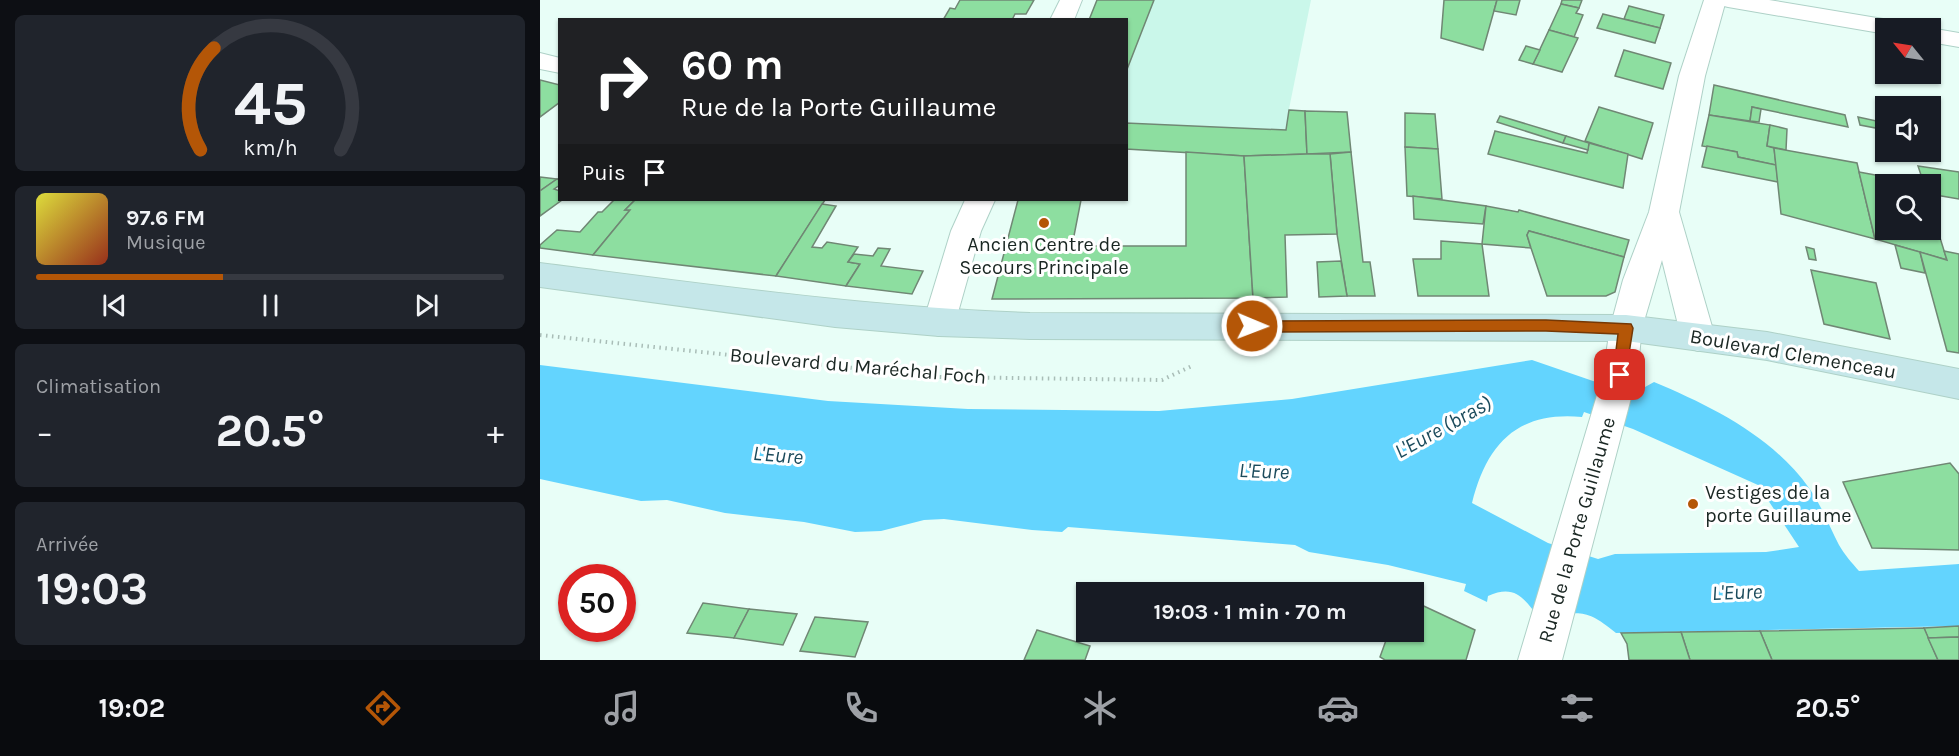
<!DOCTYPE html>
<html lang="fr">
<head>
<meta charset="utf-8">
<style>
	:root { --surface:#171b24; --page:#20242c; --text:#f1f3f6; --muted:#9ea1a6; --line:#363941; --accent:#b45607 }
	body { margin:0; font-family:Karla,sans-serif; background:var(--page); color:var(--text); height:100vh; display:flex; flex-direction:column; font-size:22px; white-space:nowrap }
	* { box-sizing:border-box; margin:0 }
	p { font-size:20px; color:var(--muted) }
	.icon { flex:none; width:33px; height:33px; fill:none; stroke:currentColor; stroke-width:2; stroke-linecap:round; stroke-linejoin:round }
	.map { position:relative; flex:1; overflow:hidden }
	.details { display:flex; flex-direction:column; gap:15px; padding:15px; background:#0d0f14; width:540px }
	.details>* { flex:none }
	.banner { position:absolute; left:18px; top:18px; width:570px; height:183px; border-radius:0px; box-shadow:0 2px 4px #0004; background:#202124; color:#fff; overflow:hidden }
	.needle { width:39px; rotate:300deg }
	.fabs { position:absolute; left:1335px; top:18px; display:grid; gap:12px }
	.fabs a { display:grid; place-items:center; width:66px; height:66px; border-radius:0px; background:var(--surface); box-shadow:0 2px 4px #0004; font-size:30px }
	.speed { position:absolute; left:18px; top:564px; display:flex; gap:12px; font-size:30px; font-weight:700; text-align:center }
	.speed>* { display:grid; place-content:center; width:78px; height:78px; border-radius:50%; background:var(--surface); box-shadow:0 2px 4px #0004; line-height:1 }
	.speed .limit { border:9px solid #d22; background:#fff; color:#111 }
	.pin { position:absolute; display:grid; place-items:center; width:51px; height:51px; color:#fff; margin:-26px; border-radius:12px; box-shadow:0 3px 9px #0006 }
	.me { position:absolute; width:66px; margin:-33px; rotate:91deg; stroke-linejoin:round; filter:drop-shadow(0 0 4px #0008) }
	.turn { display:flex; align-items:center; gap:21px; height:126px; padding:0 24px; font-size:27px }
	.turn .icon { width:78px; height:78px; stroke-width:2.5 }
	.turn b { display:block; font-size:42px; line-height:51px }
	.then { display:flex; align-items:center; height:57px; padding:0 24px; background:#0003; gap:12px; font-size:22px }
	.big { font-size:45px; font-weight:700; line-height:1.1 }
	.details .tile { flex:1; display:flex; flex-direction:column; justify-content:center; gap:9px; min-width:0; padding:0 21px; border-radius:9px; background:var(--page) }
	.details .dial { align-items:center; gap:0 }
	.dial svg { height:156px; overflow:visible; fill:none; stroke:var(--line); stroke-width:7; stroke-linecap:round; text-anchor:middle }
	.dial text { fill:var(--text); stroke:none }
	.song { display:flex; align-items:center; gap:18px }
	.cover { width:72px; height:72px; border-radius:9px; background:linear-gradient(135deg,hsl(60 70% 55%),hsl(10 70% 35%)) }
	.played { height:6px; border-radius:3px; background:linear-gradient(90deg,var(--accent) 40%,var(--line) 40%) }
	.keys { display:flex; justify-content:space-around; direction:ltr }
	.heat { display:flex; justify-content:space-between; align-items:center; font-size:33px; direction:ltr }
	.trip { position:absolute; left:536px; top:582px; width:348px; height:60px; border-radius:0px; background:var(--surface); box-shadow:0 2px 4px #0004; font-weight:700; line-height:60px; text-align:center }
	.tab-bar { display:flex; height:96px; justify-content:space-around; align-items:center; background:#090b0e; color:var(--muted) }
	.tab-bar .icon { width:42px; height:42px }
	.tab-bar .current { color:var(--accent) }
	.tab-bar b { font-size:27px; color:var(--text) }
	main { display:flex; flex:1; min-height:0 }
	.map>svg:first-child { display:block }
	.built { fill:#caf7ea }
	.water { fill:#63d4fe; fill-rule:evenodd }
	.building { fill:#8ddea0; stroke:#708774; stroke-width:1.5 }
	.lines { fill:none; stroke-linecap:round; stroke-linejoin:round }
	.minor-casing { stroke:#aed1c7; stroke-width:2 }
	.tertiary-casing { stroke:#aed1c7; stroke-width:2 }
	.secondary-casing { stroke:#aed1c7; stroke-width:2 }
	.path { stroke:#a9bdb7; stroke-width:4; stroke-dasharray:1.5 4.5; stroke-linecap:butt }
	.minor { fill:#fff; fill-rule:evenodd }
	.tertiary { fill:#fff; fill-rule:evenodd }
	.secondary { fill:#c5e7e9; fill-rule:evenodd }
	.route { fill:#b45607; stroke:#753805; stroke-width:1.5 }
	.poi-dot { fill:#b45607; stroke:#fff; stroke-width:2 }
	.labels { text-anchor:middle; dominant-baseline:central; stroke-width:6; stroke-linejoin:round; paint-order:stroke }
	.poi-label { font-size:20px; fill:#1a2723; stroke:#fff }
	.street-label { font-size:20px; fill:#1a2723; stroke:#fff }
	.water-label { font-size:21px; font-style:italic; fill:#1b4b5c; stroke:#fff }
</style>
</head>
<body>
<main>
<section class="details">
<div class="tile dial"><svg viewBox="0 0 100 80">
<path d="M14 69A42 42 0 1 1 86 69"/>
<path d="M14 69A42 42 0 0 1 21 17" stroke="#b45607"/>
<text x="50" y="56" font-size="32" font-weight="700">45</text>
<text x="50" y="72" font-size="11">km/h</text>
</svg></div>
<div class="tile">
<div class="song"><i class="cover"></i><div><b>97.6 FM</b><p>Musique</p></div></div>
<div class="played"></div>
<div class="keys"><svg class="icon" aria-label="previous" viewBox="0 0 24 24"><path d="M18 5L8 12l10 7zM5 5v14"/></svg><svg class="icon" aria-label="pause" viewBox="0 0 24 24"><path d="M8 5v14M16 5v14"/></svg><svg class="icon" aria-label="next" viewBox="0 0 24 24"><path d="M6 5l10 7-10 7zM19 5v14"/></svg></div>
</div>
<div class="tile"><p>Climatisation</p>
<div class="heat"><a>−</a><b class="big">20.5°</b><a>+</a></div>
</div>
<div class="tile"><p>Arrivée</p><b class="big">19:03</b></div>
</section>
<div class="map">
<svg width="1419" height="660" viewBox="0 0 1419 660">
	<rect width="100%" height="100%" fill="#e8fef7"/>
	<polygon class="built" points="557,0 771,0 749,109 765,111 767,154 587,149 586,20 549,20"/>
	<path class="water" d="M992 360 1053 381 1098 391 1114 382C1171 406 1232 436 1269 488 1282 506 1289 526 1299 545 1304 554 1312 563 1319 571L1419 564V626L1076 633C1043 606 1039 613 999 618 984 598 975 584 948 596L947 602 924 591 926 584 848 565 769 552 755 545 528 527 522 532 492 530 404 519 384 520 341 531 315 532 264 522 185 513 127 500 101 501 0 479V365L288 401 428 409 619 411 752 399ZM1044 412 1093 429 1218 485 1259 547 1226 552 1075 554 1058 559 1008 543 932 503C947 443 978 411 1042 417Z"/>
	<g class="building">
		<polygon points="420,0 494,0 486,14 475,14 472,20 403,20 410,8 415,9"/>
		<polygon points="557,0 614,0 586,72 586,20 549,20"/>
		<polygon points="904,0 957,0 943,50 901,38"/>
		<polygon points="957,0 980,0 976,15 954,11"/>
		<polygon points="1022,0 1042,0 1039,8 1021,4"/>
		<polygon points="1021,4 1039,8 1036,13 1043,15 1034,37 1009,30"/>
		<polygon points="1089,6 1124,15 1120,28 1084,19"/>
		<polygon points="1063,14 1120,28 1115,43 1057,28"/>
		<polygon points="1009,30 1038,38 1022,72 993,64"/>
		<polygon points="986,46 1000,50 993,64 979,60"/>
		<polygon points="1084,50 1131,63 1123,89 1075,76"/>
		<polygon points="0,80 20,85 20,102 0,117"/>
		<polygon points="1174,85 1305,115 1308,127 1212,107 1210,121 1169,115"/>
		<polygon points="1059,107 1113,123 1102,159 1045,141"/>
		<polygon points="1212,107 1221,109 1219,122 1210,121"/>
		<polygon points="749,110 765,111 767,154 704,156 586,149 586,123 746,130"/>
		<polygon points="765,111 807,112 811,152 767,154"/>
		<polygon points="865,113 895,114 898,149 865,147"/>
		<polygon points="1169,115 1230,125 1227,146 1234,148 1236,165 1198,157 1197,152 1162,146"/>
		<polygon points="960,116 1026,136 1023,143 957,122"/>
		<polygon points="1318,117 1346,123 1346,130 1320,125"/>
		<polygon points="1230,125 1247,129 1246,150 1227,146"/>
		<polygon points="955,131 1047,153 1049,143 1088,154 1083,188 948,154"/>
		<polygon points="1026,136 1049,143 1048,150 1023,143"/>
		<polygon points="1167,146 1197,152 1198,157 1236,165 1238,182 1162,167"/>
		<polygon points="865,147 898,149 902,199 867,196"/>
		<polygon points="1234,148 1317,163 1335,239 1241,214"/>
		<polygon points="646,152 704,156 713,298 452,299 478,200 541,200 532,246 646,246"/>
		<polygon points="811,152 823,262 830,262 835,296 807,296 797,234 790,154"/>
		<polygon points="767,154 790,154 797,234 745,235 747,297 713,298 704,156"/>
		<polygon points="1378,166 1419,172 1419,199 1390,194 1390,184 1384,184"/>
		<polygon points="1319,172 1384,184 1346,184 1346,230 1390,230 1390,206 1407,260 1335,239"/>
		<polygon points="0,177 17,179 0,191"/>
		<polygon points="17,179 20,180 20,185 14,189 20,191 20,200 22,200 0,216 0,191"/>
		<polygon points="873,196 946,206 943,224 874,219"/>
		<polygon points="74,200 95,200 85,210 90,210 53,255 0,248 0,245 17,230 40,232 58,212 62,212"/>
		<polygon points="95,200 285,200 236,276 53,255 90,210 85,210"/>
		<polygon points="282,204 296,206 272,247 282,248 287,242 318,247 308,262 320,264 306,286 236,276"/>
		<polygon points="946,206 978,212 979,210 1089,240 1084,257 989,231 987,235 991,248 942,244"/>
		<polygon points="989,231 1084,257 1075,292 1066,296 1007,296 991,248 987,235"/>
		<polygon points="901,241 942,244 949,296 878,296 873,259 901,259"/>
		<polygon points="1355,245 1380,252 1385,273 1361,268"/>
		<polygon points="1266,247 1274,249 1276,260 1269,259"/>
		<polygon points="338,248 350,249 341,266 383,271 372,294 306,286 320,264 308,262 314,254 333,256"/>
		<polygon points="1404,251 1419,254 1419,353 1407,351 1380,252 1407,260"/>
		<polygon points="801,261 807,296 779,297 777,262"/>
		<polygon points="1271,270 1336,283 1350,339 1284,324"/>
		<polygon points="1410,463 1419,474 1419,550 1332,548 1303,482"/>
		<polygon points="873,601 935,630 926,660 845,660 840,657 849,632 873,632"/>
		<polygon points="163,603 209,609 194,638 147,633"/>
		<polygon points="209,609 257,614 243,645 194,638"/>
		<polygon points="275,617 328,622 315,657 260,651"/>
		<polygon points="1419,626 1419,637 1388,638 1384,628"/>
		<polygon points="1384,628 1398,660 1232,660 1220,631"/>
		<polygon points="497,630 550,646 545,660 484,660"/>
		<polygon points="1220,631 1232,660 1150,660 1141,632"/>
		<polygon points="1141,632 1150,660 1089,660 1087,644 1081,633"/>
		<polygon points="1419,637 1419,660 1398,660 1388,638"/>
	</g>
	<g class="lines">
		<defs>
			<g id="minor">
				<polygon points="520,0 542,0 534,20 510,20"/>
				<polygon points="1177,0 1229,0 1355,21 1363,23 1367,28 1346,28 1346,34 1188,7 1180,5"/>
				<polygon points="1387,28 1390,28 1419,33 1419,47 1390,42 1390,28"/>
				<polygon points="0,53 20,58 20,73 0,69"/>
				<polygon points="425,200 455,200 441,231 415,323 411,332 399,336 387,332 383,323 411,231"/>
				<polygon points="1086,315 1098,319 1102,328 1097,375 1022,660 978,660 1063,375 1070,328 1074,319"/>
			</g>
			<polygon id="tertiary" points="1164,0 1186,0 1165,76 1139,212 1175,337 1170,347 1158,351 1146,347 1141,337 1122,260 1102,328 1098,337 1086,341 1074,337 1070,328 1083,280 1109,212 1139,76"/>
			<path id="secondary" d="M0 263C164 284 324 307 490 313L1086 315 1227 332 1419 369V399L1227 360 1086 341 490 339 399 336 295 327 0 287Z"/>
		</defs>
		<use href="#minor" class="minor-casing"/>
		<use href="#tertiary" class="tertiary-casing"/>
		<use href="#secondary" class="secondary-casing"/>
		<polyline class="path" points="0,335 399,377 622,380 654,365"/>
		<use href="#minor" class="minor"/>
		<use href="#tertiary" class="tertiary"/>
		<use href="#secondary" class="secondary"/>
	</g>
	<polygon class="route" points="1006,320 1091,324 1093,328 1085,379 1075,379 1073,375 1078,334 1006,331 712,332 706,326 712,321"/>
	<g class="poi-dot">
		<circle cx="504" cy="223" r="6"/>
		<circle cx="1153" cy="504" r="6"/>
	</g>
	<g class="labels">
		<g class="poi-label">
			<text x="504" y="244">Ancien Centre de<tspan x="504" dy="23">Secours Principale</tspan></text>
			<text x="1165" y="492" text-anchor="start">Vestiges de la<tspan x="1165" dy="23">porte Guillaume</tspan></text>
		</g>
		<g class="street-label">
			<text transform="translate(1253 354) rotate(10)">Boulevard Clemenceau</text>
			<text transform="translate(318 366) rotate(5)">Boulevard du Maréchal Foch</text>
			<text transform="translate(1037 530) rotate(-74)">Rue de la Porte Guillaume</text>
		</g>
		<g class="water-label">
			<text transform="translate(903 427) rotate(-29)">L'Eure (bras)</text>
			<text transform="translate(238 455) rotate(5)">L'Eure</text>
			<text transform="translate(724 471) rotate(2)">L'Eure</text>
			<text transform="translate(1197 592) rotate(-2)">L'Eure</text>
		</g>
	</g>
</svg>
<div class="fabs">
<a><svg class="needle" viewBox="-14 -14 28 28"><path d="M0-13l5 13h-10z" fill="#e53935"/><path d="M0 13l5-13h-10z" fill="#9ea1a6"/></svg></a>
<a><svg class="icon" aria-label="sound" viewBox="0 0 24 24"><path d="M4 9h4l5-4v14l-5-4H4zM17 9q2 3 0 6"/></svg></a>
<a><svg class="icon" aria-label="search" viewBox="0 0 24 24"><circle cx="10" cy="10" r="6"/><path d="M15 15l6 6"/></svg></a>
</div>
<div class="speed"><div class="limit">50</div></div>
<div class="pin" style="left:1080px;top:375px;background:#d93025"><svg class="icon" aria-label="arrive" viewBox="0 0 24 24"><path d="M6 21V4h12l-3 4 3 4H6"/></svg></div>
<svg class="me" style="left:712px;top:326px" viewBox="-20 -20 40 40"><circle r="17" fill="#b45607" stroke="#fff" stroke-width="3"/><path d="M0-11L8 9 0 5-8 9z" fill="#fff"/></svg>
<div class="trip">19:03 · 1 min · 70 m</div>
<div class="banner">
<div class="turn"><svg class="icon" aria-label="right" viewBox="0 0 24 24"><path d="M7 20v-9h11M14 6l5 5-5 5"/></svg><div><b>60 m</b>Rue de la Porte Guillaume</div></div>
<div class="then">Puis<svg class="icon" aria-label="arrive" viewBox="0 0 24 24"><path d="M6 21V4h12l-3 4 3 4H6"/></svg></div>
</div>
</div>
</main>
<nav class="tab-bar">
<b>19:02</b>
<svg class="icon current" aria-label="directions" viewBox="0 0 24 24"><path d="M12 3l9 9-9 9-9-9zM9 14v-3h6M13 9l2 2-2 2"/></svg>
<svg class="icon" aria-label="music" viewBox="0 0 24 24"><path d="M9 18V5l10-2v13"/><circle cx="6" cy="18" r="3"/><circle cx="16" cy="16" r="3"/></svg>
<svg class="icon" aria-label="phone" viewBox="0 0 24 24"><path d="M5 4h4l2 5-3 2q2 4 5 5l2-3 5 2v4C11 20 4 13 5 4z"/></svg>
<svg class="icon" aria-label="climate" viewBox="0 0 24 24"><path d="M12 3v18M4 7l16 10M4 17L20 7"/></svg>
<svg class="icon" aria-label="car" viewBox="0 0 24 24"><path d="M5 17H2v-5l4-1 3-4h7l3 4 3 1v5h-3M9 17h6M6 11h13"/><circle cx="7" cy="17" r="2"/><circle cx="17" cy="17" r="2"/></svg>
<svg class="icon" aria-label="filters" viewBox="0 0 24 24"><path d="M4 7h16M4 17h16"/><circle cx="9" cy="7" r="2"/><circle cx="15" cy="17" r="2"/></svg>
<b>20.5°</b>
</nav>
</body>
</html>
